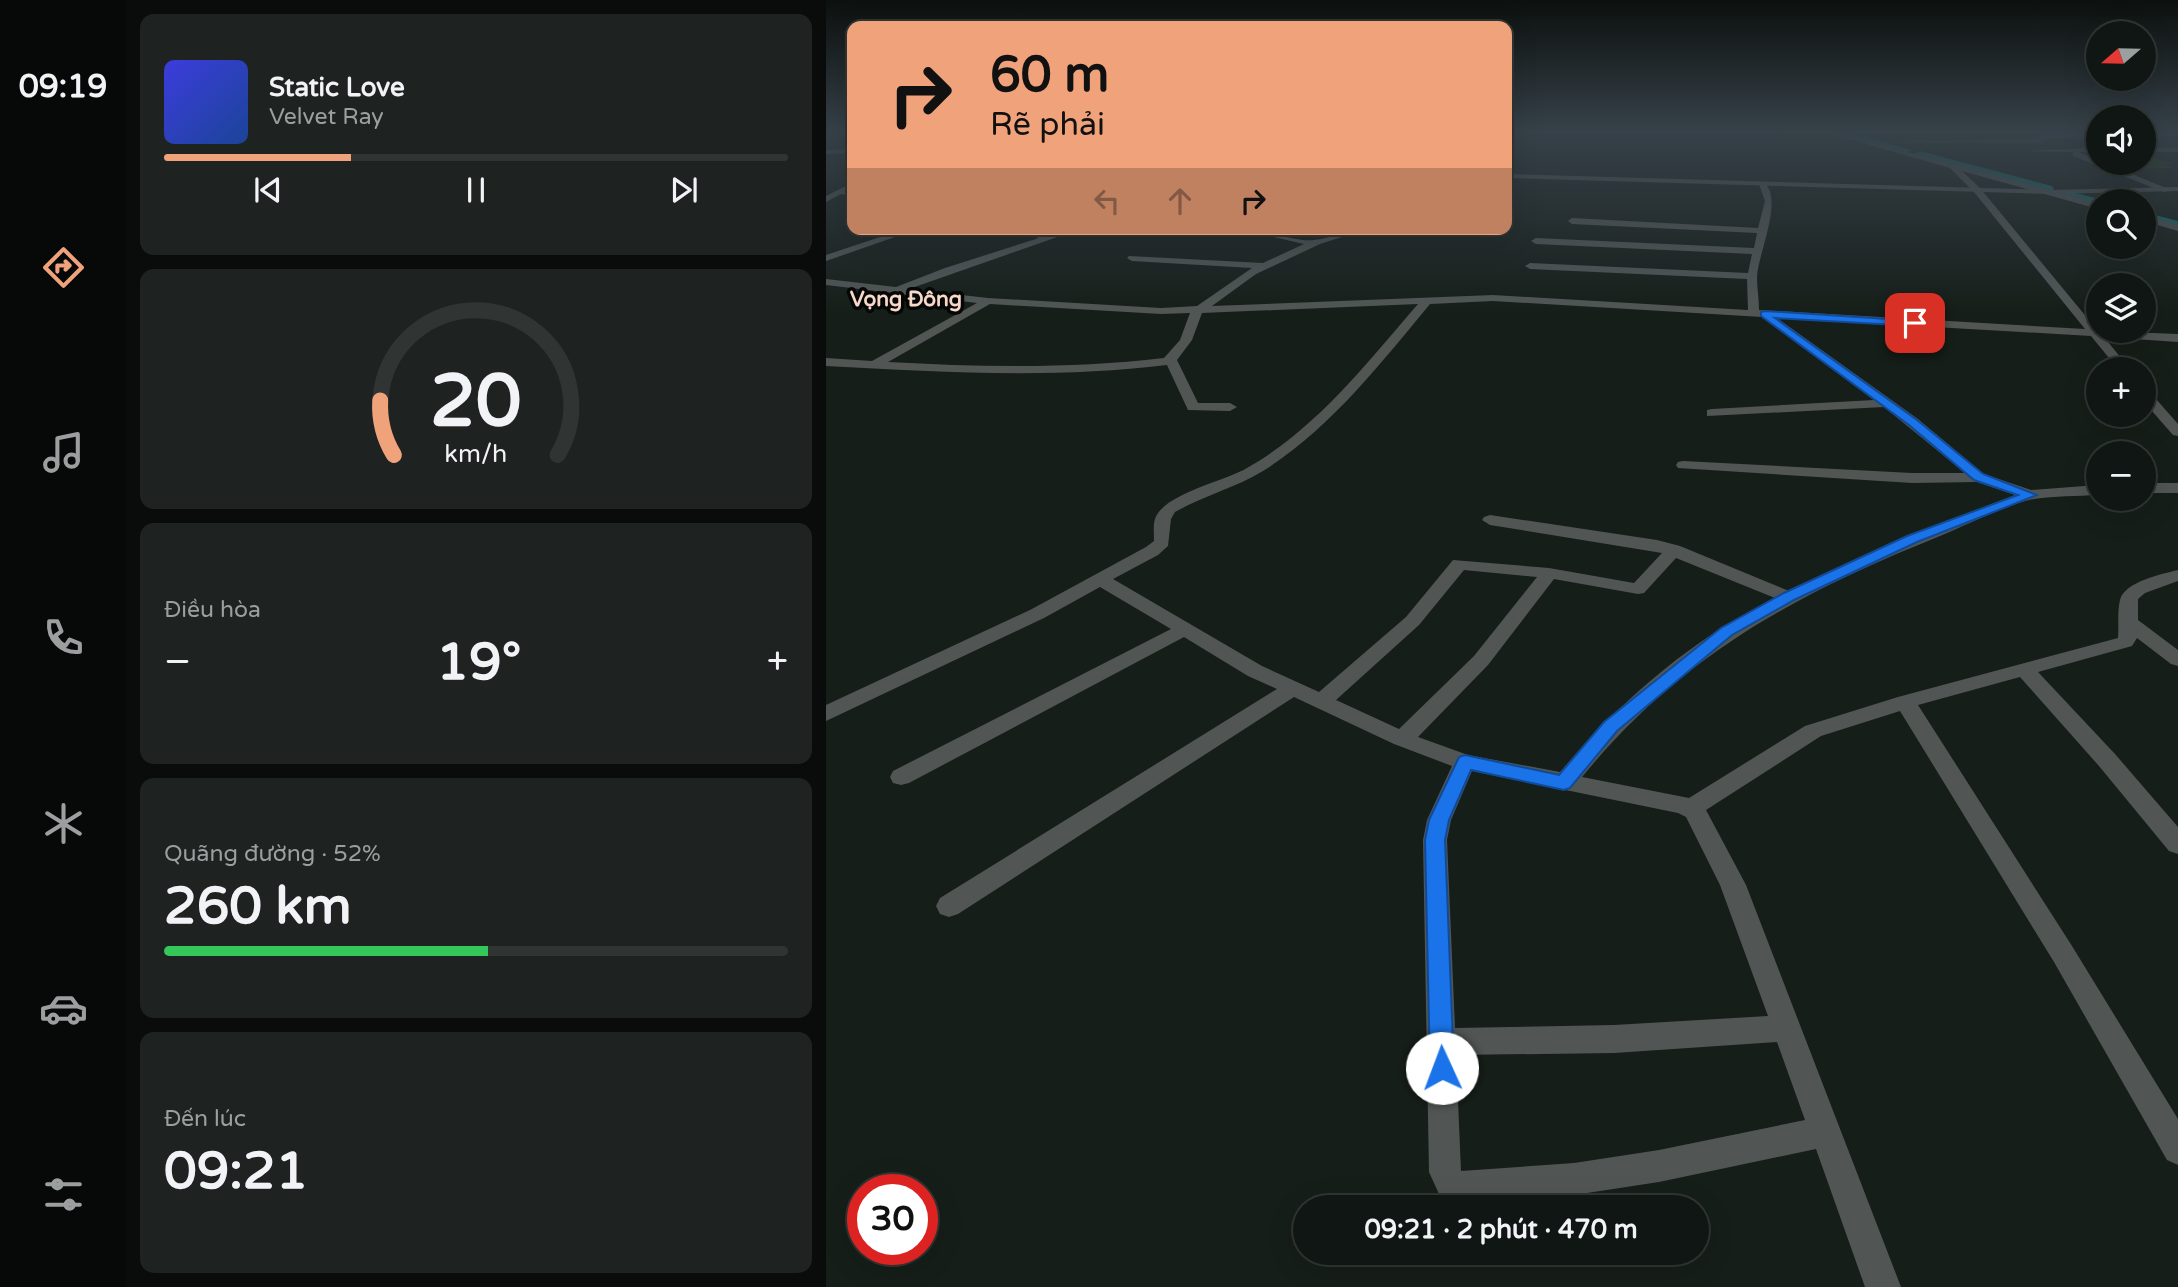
<!DOCTYPE html>
<html lang="vi">
<head>
<meta charset="utf-8">
<style>
	:root { --surface:#101613; --page:#1e2321; --text:#f1f3f6; --muted:#9c9fa0; --line:#303533; --accent:#f0a27a }
	body { margin:0; font-family:"Varela Round",sans-serif; background:var(--page); color:var(--text); height:100vh; display:flex; flex-direction:column; font-size:26px; white-space:nowrap }
	* { box-sizing:border-box; margin:0 }
	p { font-size:23px; color:var(--muted) }
	.icon { flex:none; width:38px; height:38px; fill:none; stroke:currentColor; stroke-width:2; stroke-linecap:round; stroke-linejoin:round }
	.map { position:relative; flex:1; overflow:hidden }
	.details { display:flex; flex-direction:column; gap:14px; padding:14px; background:#090c0a; width:700px }
	.details>* { flex:none }
	.hud { position:absolute; left:21px; top:21px; width:665px; height:214px; border-radius:14px; box-shadow:0 7px 28px #0002,0 0 0 2px var(--line); background:#f0a27a; color:#111; overflow:hidden }
	.needle { width:46px; rotate:250deg }
	.tools { position:absolute; left:1260px; top:21px; display:grid; gap:14px }
	.tools a { display:grid; place-items:center; width:70px; height:70px; border-radius:50%; background:var(--surface); box-shadow:0 7px 28px #0002,0 0 0 2px var(--line); font-size:35px }
	.speed { position:absolute; left:21px; top:1174px; display:flex; gap:14px; font-size:35px; font-weight:700; text-align:center }
	.speed>* { display:grid; place-content:center; width:91px; height:91px; border-radius:50%; background:var(--surface); box-shadow:0 7px 28px #0002,0 0 0 2px var(--line); line-height:1 }
	.speed .limit { border:10px solid #d22; background:#fff; color:#111 }
	.pin { position:absolute; display:grid; place-items:center; width:60px; height:60px; color:#fff; margin:-30px; border-radius:14px; box-shadow:0 4px 10px #0006 }
	.me { position:absolute; width:77px; margin:-38px; rotate:358deg; stroke-linejoin:round; filter:drop-shadow(0 0 5px #0008) }
	.turn { display:flex; align-items:center; gap:24px; height:147px; padding:0 28px; font-size:32px }
	.turn .icon { width:91px; height:91px; stroke-width:2.5 }
	.turn b { display:block; font-size:49px; line-height:60px }
	.lanes { display:flex; align-items:center; height:66px; padding:0 28px; background:#0003; justify-content:center; gap:35px; direction:ltr }
	.lanes .off { opacity:.35 }
	.big { font-size:52px; font-weight:700; line-height:1.1 }
	.details .widget { flex:1; display:flex; flex-direction:column; justify-content:center; gap:10px; min-width:0; padding:0 24px; border-radius:14px; background:var(--page) }
	.details .dial { align-items:center; gap:0 }
	.dial svg { height:182px; overflow:visible; fill:none; stroke:var(--line); stroke-width:7; stroke-linecap:round; text-anchor:middle }
	.dial text { fill:var(--text); stroke:none }
	.song { display:flex; align-items:center; gap:21px }
	.cover { width:84px; height:84px; border-radius:10px; background:linear-gradient(135deg,hsl(240 70% 55%),hsl(220 70% 35%)) }
	.played { height:7px; border-radius:4px; background:linear-gradient(90deg,var(--accent) 30%,var(--line) 30%) }
	.keys { display:flex; justify-content:space-around; direction:ltr }
	.heat { display:flex; justify-content:space-between; align-items:center; font-size:38px; direction:ltr }
	.charge { height:10px; border-radius:5px; background:linear-gradient(90deg,#34c759 52%,var(--line) 0) }
	.trip { position:absolute; left:467px; top:1195px; width:416px; height:70px; border-radius:35px; background:var(--surface); box-shadow:0 7px 28px #0002,0 0 0 2px var(--line); font-weight:700; line-height:70px; text-align:center }
	main { display:flex; flex:1; min-height:0 }
	.tabs { display:flex; flex-direction:column; width:126px; justify-content:space-around; align-items:center; background:#060908; color:var(--muted) }
	.tabs .icon { width:49px; height:49px }
	.tabs .current { color:var(--accent) }
	.tabs b { font-size:32px; color:var(--text) }
	.map>svg:first-child { display:block }
	.lines { fill:none; stroke-linecap:round; stroke-linejoin:round }
	.canal { fill:#1a6a6d; fill-rule:evenodd }
	.building { fill:#20380c }
	.minor { fill:#515655; fill-rule:evenodd }
	.tertiary { fill:#515655; fill-rule:evenodd }
	.route { fill:#1a73e8; stroke:#114b97; stroke-width:2 }
	.labels { text-anchor:middle; dominant-baseline:central; stroke-width:7; stroke-linejoin:round; paint-order:stroke }
	.far-quarter-label { font-size:21px; font-weight:bold; fill:#f7d8c9; stroke:#050706 }
</style>
</head>
<body>
<main>
<nav class="tabs">
<b>09:19</b>
<svg class="icon current" aria-label="directions" viewBox="0 0 24 24"><path d="M12 3l9 9-9 9-9-9zM9 14v-3h6M13 9l2 2-2 2"/></svg>
<svg class="icon" aria-label="music" viewBox="0 0 24 24"><path d="M9 18V5l10-2v13"/><circle cx="6" cy="18" r="3"/><circle cx="16" cy="16" r="3"/></svg>
<svg class="icon" aria-label="phone" viewBox="0 0 24 24"><path d="M5 4h4l2 5-3 2q2 4 5 5l2-3 5 2v4C11 20 4 13 5 4z"/></svg>
<svg class="icon" aria-label="climate" viewBox="0 0 24 24"><path d="M12 3v18M4 7l16 10M4 17L20 7"/></svg>
<svg class="icon" aria-label="car" viewBox="0 0 24 24"><path d="M5 17H2v-5l4-1 3-4h7l3 4 3 1v5h-3M9 17h6M6 11h13"/><circle cx="7" cy="17" r="2"/><circle cx="17" cy="17" r="2"/></svg>
<svg class="icon" aria-label="filters" viewBox="0 0 24 24"><path d="M4 7h16M4 17h16"/><circle cx="9" cy="7" r="2"/><circle cx="15" cy="17" r="2"/></svg>
</nav>
<section class="details">
<div class="widget">
<div class="song"><i class="cover"></i><div><b>Static Love</b><p>Velvet Ray</p></div></div>
<div class="played"></div>
<div class="keys"><svg class="icon" aria-label="previous" viewBox="0 0 24 24"><path d="M18 5L8 12l10 7zM5 5v14"/></svg><svg class="icon" aria-label="pause" viewBox="0 0 24 24"><path d="M8 5v14M16 5v14"/></svg><svg class="icon" aria-label="next" viewBox="0 0 24 24"><path d="M6 5l10 7-10 7zM19 5v14"/></svg></div>
</div>
<div class="widget dial"><svg viewBox="0 0 100 80">
<path d="M14 69A42 42 0 1 1 86 69"/>
<path d="M14 69A42 42 0 0 1 8 45" stroke="#f0a27a"/>
<text x="50" y="56" font-size="32" font-weight="700">20</text>
<text x="50" y="72" font-size="11">km/h</text>
</svg></div>
<div class="widget"><p>Điều hòa</p>
<div class="heat"><a>−</a><b class="big">19°</b><a>+</a></div>
</div>
<div class="widget"><p>Quãng đường · 52%</p><b class="big">260 km</b><div class="charge"></div></div>
<div class="widget"><p>Đến lúc</p><b class="big">09:21</b></div>
</section>
<div class="map">
<svg width="1352" height="1287" viewBox="0 0 1352 1287">
	<rect width="100%" height="100%" fill="#161e19"/>
	<g class="lines">
		<g class="canal">
			<polygon points="1009,133 1025,133 1086,150 1080,153"/>
			<polygon points="1094,151 1226,186 1228,189 1222,193 1090,156 1088,154"/>
			<polygon points="1242,191 1277,200 1277,201 1272,201 1272,207 1237,198 1236,195"/>
			<polygon points="1318,212 1352,221 1352,229 1318,220"/>
		</g>
	</g>
	<polygon class="building" points="1318,155 1348,164 1339,165 1347,168 1300,169 1285,163 1318,163"/>
	<g class="lines">
		<g class="minor">
			<path d="M1002 133H1011L1272 203V209L1136 171 1154 188 1272 331 1352 334V342L1278 337 1304 369H1292L1265 336 951 318 1092 419 1158 474 1205 490 1272 485V495C1251 496 1229 496 1208 499 1181 504 1141 525 1114 536 970 594 856 655 756 777L863 798 979 726 1072 697 1292 638C1293 624 1291 613 1294 600 1298 582 1336 574 1352 570V581L1319 593 1312 599V620L1352 650V666L1345 664 1311 638 1306 646 1212 672 1289 754 1352 827V854L1343 851 1273 766 1194 677 1092 705 1246 946 1352 1119V1165L1341 1160 1228 962 1074 711 995 736 880 810 920 885 1075 1287H1039L990 1149 833 1182 748 1195 632 1203 613 1194 603 1172 597 840 601 820 626 766 568 744 468 697 132 914 123 917 114 914 110 906 114 898 451 689 422 676 358 637 83 783 75 785 67 783 64 777 67 771 345 629 274 587 218 618 0 721V705L204 610 320 547 328 541C328 534 327 525 329 519 337 494 399 481 421 468 490 429 541 363 592 304L376 313 366 340 351 360 372 403H404L411 407 404 411 362 410 341 365C227 379 113 372 0 366V358L46 361 151 303 0 285V279L70 287 119 268 213 238 184 229C197 229 213 236 225 234 235 232 243 229 254 229L83 289 162 298 335 308 371 306 426 268 306 261 301 258 303 256 437 263 478 244 413 229C436 229 470 242 488 240 507 238 522 229 541 229L494 244 430 274 386 306 667 295 922 310 921 279 704 269 699 266 704 263 922 273 926 254 710 244 705 241 710 238 928 248 931 233 746 224 742 221 746 218 932 228 939 201 933 184 937 182C959 197 932 253 931 277 931 288 933 299 933 310L1259 329 1148 192 1124 168ZM667 301 936 317 1048 400 886 409 881 410V416L1058 407 1139 473H1086L857 461 852 462 850 465 852 468 1086 483 1151 482 1189 495 1068 542 963 591 854 546 831 540 664 515 658 517 656 520 664 525 836 553 808 583 723 568 627 560 580 617 493 692 436 666 287 579 332 555 342 546 345 519 349 512C377 496 409 488 437 471 504 429 554 364 604 304ZM164 304 335 314 364 313 354 340 338 358C246 369 154 367 62 362ZM850 558 949 598C863 641 796 700 734 772L642 755 592 737 662 665 728 579 812 594 818 593ZM638 570 711 577 648 656 573 729 510 700 593 625ZM646 771 852 813 860 817 894 885 942 1016 788 1025 629 1028 621 840 625 820ZM951 1042 979 1120 833 1150 748 1163 635 1171 630 1055 788 1053Z"/>
			<polygon points="1272,133 1272,137 1212,139 1218,140 1216,143 1060,142 1208,139 1206,136"/>
			<polygon points="1318,133 1352,133 1352,136 1318,137"/>
			<polygon points="1272,148 1272,152 1252,152 1272,160 1272,163 1279,163 1345,190 1338,192 1247,156 1247,152 1196,151"/>
			<rect x="1318" y="148" width="34" height="4"/>
			<polygon points="15,190 26,191 26,195 12,194"/>
			<polygon points="1318,215 1352,225 1352,231 1318,221"/>
			<polygon points="78,229 92,229 0,261 0,255"/>
			<polygon points="1318,390 1323,391 1352,424 1352,436 1347,435 1318,402"/>
			<rect x="1318" y="483" width="34" height="10"/>
		</g>
		<g class="tertiary">
			<polygon points="26,149 26,153 0,154 0,150"/>
			<polygon points="681,174 1224,190 1352,187 1352,191 1224,194 681,178"/>
			<polygon points="26,183 26,188 0,202 0,196"/>
		</g>
	</g>
	<linearGradient id="sky" x2="0" y2="1"><stop stop-color="#0c100e"/><stop offset="0.42" stop-color="#364149"/><stop offset="1" stop-color="#364149" stop-opacity="0"/></linearGradient>
	<rect width="1352" height="313" fill="url(#sky)"/>
	<polygon class="route" points="939,311 1092,321 1092,325 1089,326 949,318 1091,420 1157,474 1211,495 1091,542 968,600 906,635 791,731 744,788 738,790 645,770 623,820 619,840 628,1068 624,1076 616,1080 607,1076 604,1068 599,840 603,820 633,757 639,755 733,775 778,722 895,628 958,593 1081,536 1192,495 1148,480 1083,425 935,316 935,312"/>
	<g class="labels">
		<g class="far-quarter-label">
			<text x="80" y="299">Vọng Đông</text>
		</g>
	</g>
</svg>
<div class="tools">
<a><svg class="needle" viewBox="-14 -14 28 28"><path d="M0-13l5 13h-10z" fill="#e53935"/><path d="M0 13l5-13h-10z" fill="#9c9fa0"/></svg></a>
<a><svg class="icon" aria-label="sound" viewBox="0 0 24 24"><path d="M4 9h4l5-4v14l-5-4H4zM17 9q2 3 0 6"/></svg></a>
<a><svg class="icon" aria-label="search" viewBox="0 0 24 24"><circle cx="10" cy="10" r="6"/><path d="M15 15l6 6"/></svg></a>
<a><svg class="icon" aria-label="layers" viewBox="0 0 24 24"><path d="M12 4l9 5-9 5-9-5zM3 14l9 5 9-5"/></svg></a>
<a>+</a>
<a>−</a>
</div>
<div class="speed"><div class="limit">30</div></div>
<div class="pin" style="left:1089px;top:323px;background:#d93025"><svg class="icon" aria-label="arrive" viewBox="0 0 24 24"><path d="M6 21V4h12l-3 4 3 4H6"/></svg></div>
<svg class="me" style="left:616px;top:1068px" viewBox="-20 -20 40 40"><circle r="19" fill="#fff"/><path d="M0-13L10 11 0 6-10 11z" fill="#1a73e8"/></svg>
<div class="trip">09:21 · 2 phút · 470 m</div>
<div class="hud">
<div class="turn"><svg class="icon" aria-label="right" viewBox="0 0 24 24"><path d="M7 20v-9h11M14 6l5 5-5 5"/></svg><div><b>60 m</b>Rẽ phải</div></div>
<div class="lanes"><svg class="icon off" aria-label="left" viewBox="0 0 24 24"><path d="M17 20v-9H6M10 6l-5 5 5 5"/></svg><svg class="icon off" aria-label="ahead" viewBox="0 0 24 24"><path d="M12 20V5M6 11l6-6 6 6"/></svg><svg class="icon" aria-label="right" viewBox="0 0 24 24"><path d="M7 20v-9h11M14 6l5 5-5 5"/></svg></div>
</div>
</div>
</main>
</body>
</html>
